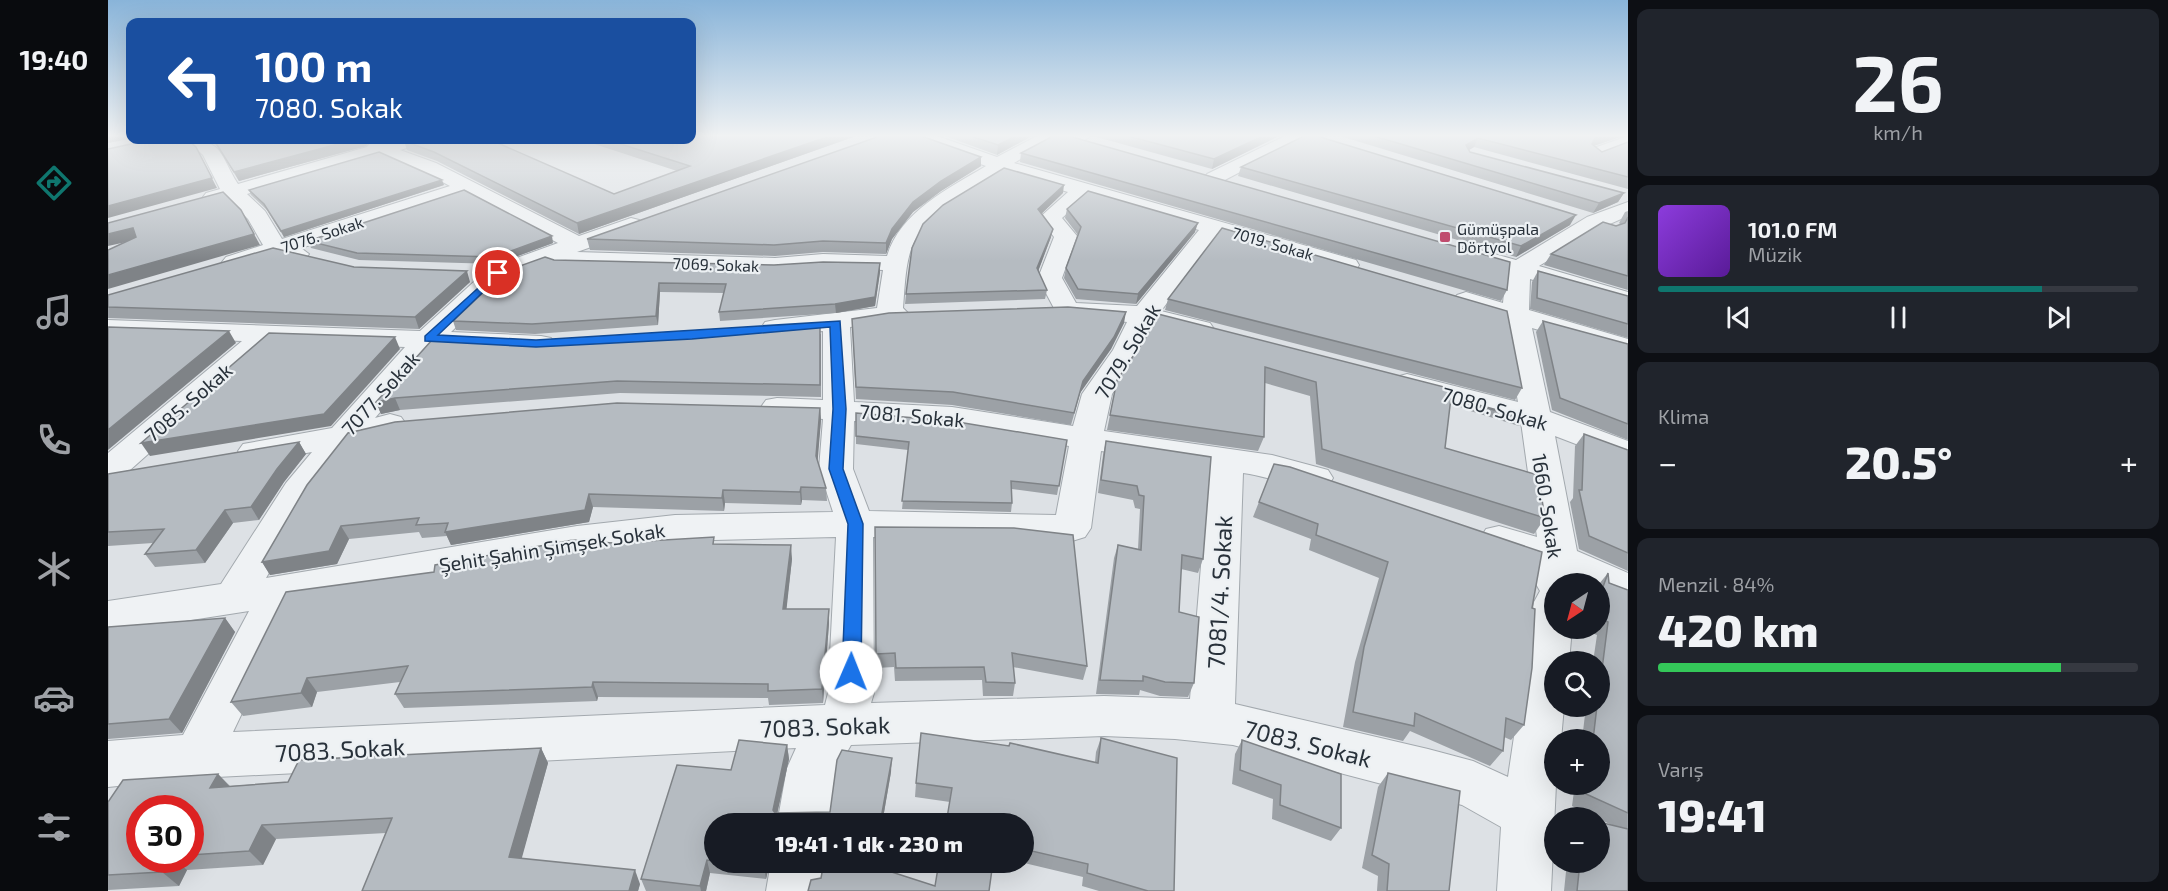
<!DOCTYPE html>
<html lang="tr">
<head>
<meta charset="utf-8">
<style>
	:root { --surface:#171b24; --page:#20242c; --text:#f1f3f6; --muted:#9ea1a6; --line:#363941; --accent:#0f766e }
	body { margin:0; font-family:"Exo 2",sans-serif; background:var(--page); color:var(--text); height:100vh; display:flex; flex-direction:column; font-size:22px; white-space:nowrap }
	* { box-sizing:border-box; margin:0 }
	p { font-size:20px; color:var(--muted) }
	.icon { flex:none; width:33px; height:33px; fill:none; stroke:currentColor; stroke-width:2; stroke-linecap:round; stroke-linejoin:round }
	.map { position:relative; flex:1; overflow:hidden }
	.details { display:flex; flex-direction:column; gap:9px; padding:9px; background:#0d0f14; width:540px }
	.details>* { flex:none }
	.guide { position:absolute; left:18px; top:18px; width:570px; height:126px; border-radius:12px; box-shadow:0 6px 24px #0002; background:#1a4fa0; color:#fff; overflow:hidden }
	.needle { width:39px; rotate:216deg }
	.tools { position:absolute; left:1436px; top:573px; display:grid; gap:12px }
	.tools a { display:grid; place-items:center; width:66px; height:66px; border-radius:50%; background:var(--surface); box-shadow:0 6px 24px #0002; font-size:30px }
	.speed { position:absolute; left:18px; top:795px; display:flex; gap:12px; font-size:30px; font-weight:700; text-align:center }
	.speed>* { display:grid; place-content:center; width:78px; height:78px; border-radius:50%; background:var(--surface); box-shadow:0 6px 24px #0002; line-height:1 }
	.speed .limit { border:9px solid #d22; background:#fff; color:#111 }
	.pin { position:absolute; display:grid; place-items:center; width:51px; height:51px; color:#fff; margin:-26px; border:3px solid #fff; border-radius:50%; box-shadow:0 2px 6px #0007 }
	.me { position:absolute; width:66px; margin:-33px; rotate:1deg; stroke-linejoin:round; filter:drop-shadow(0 0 4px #0008) }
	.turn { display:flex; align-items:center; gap:21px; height:126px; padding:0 30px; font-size:27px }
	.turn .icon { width:78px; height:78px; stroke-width:2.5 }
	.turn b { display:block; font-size:42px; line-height:51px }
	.big { font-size:45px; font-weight:800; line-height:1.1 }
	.details .card { flex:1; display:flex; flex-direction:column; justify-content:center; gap:9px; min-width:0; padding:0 21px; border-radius:12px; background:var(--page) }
	.details .dial { align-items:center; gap:0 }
	.dial b { font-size:78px; line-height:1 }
	.song { display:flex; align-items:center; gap:18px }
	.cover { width:72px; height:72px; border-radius:9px; background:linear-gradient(135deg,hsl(270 70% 55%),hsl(270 70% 35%)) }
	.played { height:6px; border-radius:3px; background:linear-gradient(90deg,var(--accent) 80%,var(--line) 80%) }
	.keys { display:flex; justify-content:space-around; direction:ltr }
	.heat { display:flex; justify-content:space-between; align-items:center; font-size:33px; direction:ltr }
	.charge { height:9px; border-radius:4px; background:linear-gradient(90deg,#34c759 84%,var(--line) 0) }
	.trip { position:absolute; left:596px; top:813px; width:330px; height:60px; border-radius:30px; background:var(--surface); box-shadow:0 6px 24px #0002; font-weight:800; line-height:60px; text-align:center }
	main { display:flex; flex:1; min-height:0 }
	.dock { display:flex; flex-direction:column; width:108px; justify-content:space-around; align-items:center; background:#090b0e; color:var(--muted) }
	.dock .icon { width:42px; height:42px }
	.dock .active { color:var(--accent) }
	.dock b { font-size:27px; color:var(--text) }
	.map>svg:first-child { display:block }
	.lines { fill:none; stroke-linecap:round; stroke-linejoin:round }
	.minor-casing { stroke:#a3a9ae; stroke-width:2 }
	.minor { fill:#eff2f4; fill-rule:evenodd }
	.wall { fill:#9ca1a6; fill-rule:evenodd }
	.shaded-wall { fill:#7f8387 }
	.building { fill:#b5bbc1; stroke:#7f8387; stroke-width:1.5 }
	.route { fill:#1a73e8; stroke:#114b97; stroke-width:1.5 }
	.poi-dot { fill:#c04c6e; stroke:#ecf0f3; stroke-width:2 }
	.labels { text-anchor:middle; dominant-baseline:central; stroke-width:4.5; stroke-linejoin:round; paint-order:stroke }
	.far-poi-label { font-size:16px; fill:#28313a; stroke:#ecf0f3; text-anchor:start }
	.far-street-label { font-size:16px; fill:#28313a; stroke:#ecf0f3 }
	.street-label { font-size:20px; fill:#28313a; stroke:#ecf0f3 }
	.near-street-label { font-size:24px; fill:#28313a; stroke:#ecf0f3 }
</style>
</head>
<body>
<main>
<nav class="dock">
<b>19:40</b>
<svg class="icon active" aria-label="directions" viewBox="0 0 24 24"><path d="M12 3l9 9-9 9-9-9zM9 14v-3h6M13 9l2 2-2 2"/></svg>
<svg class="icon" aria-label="music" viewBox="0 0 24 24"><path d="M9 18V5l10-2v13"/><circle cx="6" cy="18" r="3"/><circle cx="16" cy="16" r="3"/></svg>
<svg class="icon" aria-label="phone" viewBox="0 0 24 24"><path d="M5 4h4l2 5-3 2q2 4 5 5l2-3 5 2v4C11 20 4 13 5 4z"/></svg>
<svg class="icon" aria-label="climate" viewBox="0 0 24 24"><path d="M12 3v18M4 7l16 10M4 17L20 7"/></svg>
<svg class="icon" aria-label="car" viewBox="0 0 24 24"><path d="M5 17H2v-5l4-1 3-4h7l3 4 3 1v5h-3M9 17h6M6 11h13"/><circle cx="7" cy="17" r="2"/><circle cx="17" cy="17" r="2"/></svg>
<svg class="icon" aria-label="filters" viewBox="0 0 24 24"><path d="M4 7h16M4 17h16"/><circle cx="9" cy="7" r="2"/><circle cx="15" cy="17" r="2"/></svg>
</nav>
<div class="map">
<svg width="1520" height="891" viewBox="0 0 1520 891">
	<rect width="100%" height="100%" fill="#dde1e5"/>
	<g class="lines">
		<defs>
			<g id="minor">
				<path d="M802 136H829L889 157 929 136H952L906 163 1248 260 1251 265 1248 270 1239 272 1110 235 1053 311 1102 323 1106 329 1102 335 1092 337 1045 325 1033 350 1004 394 996 431 1164 455 1220 470 1225 478 1220 486C1199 492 1160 476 1135 473L1127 704 1320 749 1365 761 1400 777 1426 602 1432 591 1428 584 1431 567 1378 549 1372 539 1378 529 1391 526 1429 537 1413 422 1288 389 1284 383 1288 377 1299 374 1410 402 1395 319 1349 305 1345 300 1349 295 1358 292 1395 303 1398 272 1350 258 1346 253 1350 248 1358 246 1408 260 1479 217 1520 202V216L1495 227 1431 266 1520 292V308L1422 279 1421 310 1520 339V356L1424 328 1442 412 1520 441V464L1447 436 1469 551 1520 573V605L1491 594V584H1446V628H1464L1461 662H1446V706H1456L1453 740H1446V784H1448L1443 891H1389L1393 827 1354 805 1125 745 1067 739 996 736 743 745 727 773 721 824H669L679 768 688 748 89 778 0 787V741L75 735 141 611 0 633V601L113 584 178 483 204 452 147 462 135 458 130 451 135 444 224 428 297 347 166 342 12 479 0 482V453L134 341 0 336V320L312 331 381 268 450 243 358 194 193 248 201 254 197 259C186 262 180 256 169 256 151 256 136 272 118 267L114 262 118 257 155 245 140 219 120 199 105 203 98 201 95 197 98 193 112 189 95 155 79 140C116 140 112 156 130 184L259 147 262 143 268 142 315 140 312 144 292 150 328 163 471 236 523 218 531 220 534 225 531 230 469 252 667 258 715 254 779 256C792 212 841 188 878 166L805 140ZM273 155 314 171 342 186 174 239 157 211 139 194ZM895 173 960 192 931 218 946 237 930 278 949 314 1019 322 1005 350 974 394 965 426 844 407 746 402 742 327 797 320 801 314 795 308C797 286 797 259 807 240 821 214 870 188 895 173ZM978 197 1091 230 1029 306 968 303 954 278 969 236 954 218ZM439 263 448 266 667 272 715 268 775 270 769 308 667 320 657 322 653 328 657 334 667 336 715 331V400L669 398 658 400 653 407 658 414 715 419 711 469 725 512 567 515 469 526 158 578 204 497 245 443 293 431 298 424 293 417 282 414 267 418 327 348 433 352 443 350 447 344 443 338 433 336 343 332 399 278ZM746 421 844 427 961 446 948 515 761 511 745 469ZM993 451 1101 469 1082 699 996 696 763 703 766 693 765 537 964 541 977 537 983 528ZM728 537 720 693 717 705 125 732 186 604 469 552 567 541Z"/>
				<polygon points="958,136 983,136 970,144 958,144 955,140"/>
				<polygon points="1177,136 1201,136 1113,182 1099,182 1096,178 1099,174"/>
				<polygon points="1520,136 1520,147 1490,159 1481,153 1483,149"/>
				<polygon points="663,862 717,862 712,891 658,891"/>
			</g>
		</defs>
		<use href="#minor" class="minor-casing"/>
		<use href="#minor" class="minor"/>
	</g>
	<g class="wall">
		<polygon points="748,136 471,234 329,161 299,150 296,141 506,194 569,171 474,140 584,140"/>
		<polygon points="837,136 924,136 889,155"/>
		<polygon points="985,136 1171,136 1104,169"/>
		<polygon points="1232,136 1515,136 1486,146 1494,152 1520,142 1520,189 1366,147 1361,150 1362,152 1516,193 1510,202 1485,213"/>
		<polygon points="91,140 284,140 262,141 258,146 131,181 108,145 101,141"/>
		<polygon points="913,153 1399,290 1393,301 912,162"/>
		<polygon points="873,157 873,166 833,191 805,212 784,239 778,254 715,252 667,256 482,250 479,239"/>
		<polygon points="1133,167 1462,225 1408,257 1130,176"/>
		<polygon points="336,185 176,237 159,210 143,195 141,190"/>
		<polygon points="955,193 933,214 943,237 930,271 939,290 937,299 797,304 798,294"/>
		<polygon points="959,209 1087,232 1028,304 968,299 956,278 958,268 970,235 957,218"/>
		<polygon points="1520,211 1520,290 1436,265 1443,254 1512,224 1511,223 1517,212"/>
		<polygon points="200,241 445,243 388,264 251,260 203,248"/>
		<polygon points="446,260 772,272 767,306 728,313 612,321 611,312 616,293 552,292 550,325 427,334 348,330 345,321"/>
		<polygon points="246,267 362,282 311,329 0,318 0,295"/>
		<polygon points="1430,271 1520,296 1520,338 1422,309 1424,282"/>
		<polygon points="1060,299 1414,388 1407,400 1057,310"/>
		<polygon points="744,319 1016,323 1003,349 972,393 963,425 844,405 748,399"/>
		<polygon points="1435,321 1520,344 1520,440 1444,410 1428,332"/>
		<polygon points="713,334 713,397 512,393 292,410 273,414 268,402 424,343"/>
		<polygon points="1038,337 1344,389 1337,448 1437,518 1426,534 1208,464 1202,396 1157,383 1156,437 1150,451 999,430 1009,380"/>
		<polygon points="1360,402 1415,419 1411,426 1356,409"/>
		<polygon points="712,408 713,420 709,460 718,488 719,501 694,500 693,505 617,503 616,511 485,507 481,522 343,545 339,536 314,538 311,532 241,539 229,564 162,575 154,562 240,433"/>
		<polygon points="748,413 959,440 949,495 904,489 904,503 903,512 794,509 800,450 748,444"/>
		<polygon points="1476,434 1520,450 1520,571 1471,549 1462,502 1465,498 1467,446"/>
		<polygon points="998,441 1095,559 1090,573 1073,569 1071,612 1086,683 1080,697 1052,696 1032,690 1031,695 988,694 1006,558 1010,545 1030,549 1032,509 1027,508 1025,500 990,493 995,455"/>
		<polygon points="191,442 198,454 176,482 151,520 125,523 97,563 47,567 37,554 45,543 0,546 0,474"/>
		<polygon points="1166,464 1424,608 1416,725 1403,740 1396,737 1395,751 1382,766 1302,731 1295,741 1235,727 1247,662 1271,578 1201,550 1203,539 1145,517"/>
		<polygon points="767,527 979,666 975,680 905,667 907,683 905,696 875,696 874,680 787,681 786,667 768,668"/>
		<polygon points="505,543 608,544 684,559 678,609 721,623 715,703 661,705 660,698 490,697 489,701 296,708 287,694 292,682 209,692 204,707 135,716 123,702 326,572"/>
		<polygon points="1500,573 1501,583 1520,590 1520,891 1456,891 1459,862 1491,862 1506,826 1491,819 1491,818 1488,818 1464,806 1467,784 1491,784 1491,740 1474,740 1478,706 1491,706 1491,662 1485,662 1489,635 1474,629 1491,628 1491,584"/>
		<polygon points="117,618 127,632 74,733 0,739 0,627"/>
		<polygon points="993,738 1066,891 991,891 974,886 975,877 912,862 915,862 915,824 842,802 807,797 808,783 987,762 988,752"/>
		<polygon points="1134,740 1233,828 1223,841 1164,819 1165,799 1124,784 1127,754"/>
		<polygon points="679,745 681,759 669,813 722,812 783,772 774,824 606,824 606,862 662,862 658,879 602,873 598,891 538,891 533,879 623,770"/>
		<path d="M433 748 440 763 413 859 532 884 530 891H254L278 833 168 839 155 865 79 870 71 886 0 890V802L110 774 122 786 180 782ZM82 808V860H32Z"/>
		<polygon points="1280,773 1341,891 1269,891 1270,876 1254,868 1270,787"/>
	</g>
	<g class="shaded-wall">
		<polygon points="0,136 22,136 22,139 0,143"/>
		<polygon points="722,136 748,136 471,234 469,223"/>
		<polygon points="908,136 924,136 889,155 890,145"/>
		<polygon points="1155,136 1171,136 1104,169 1106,159"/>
		<polygon points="1492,136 1515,136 1482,147 1487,138"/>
		<polygon points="1370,138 1366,147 1354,154 1358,145"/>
		<polygon points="245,140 261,140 262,141 258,146 131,181 126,172"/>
		<polygon points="88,147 109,188 0,218 0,206"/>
		<polygon points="873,157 873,166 833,191 805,212 784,239 778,254 778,243 784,229 805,202 833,181"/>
		<polygon points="334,180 336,185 176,237 173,231"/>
		<polygon points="956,185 955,193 929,218 930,209"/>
		<polygon points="1516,193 1510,202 1485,213 1491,203"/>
		<polygon points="1468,215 1462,225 1408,257 1413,246"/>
		<polygon points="1090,223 1087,232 1028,304 1030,294"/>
		<polygon points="25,228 32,239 0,246 0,234"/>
		<polygon points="945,229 943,237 928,277 929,268"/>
		<polygon points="146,234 152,245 0,289 0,275"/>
		<polygon points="444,236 445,243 388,264 386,257"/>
		<polygon points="772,263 772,272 767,306 728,313 727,304"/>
		<polygon points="359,271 362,282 311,329 307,317"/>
		<polygon points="551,283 552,292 550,325 548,316"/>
		<polygon points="1018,312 1016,323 1003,349 972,393 963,425 975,381"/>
		<polygon points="121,331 128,343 0,450 0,430"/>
		<polygon points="287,337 292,349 223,426 42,456 33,443"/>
		<polygon points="287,398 292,410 273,414 268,402"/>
		<polygon points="712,408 713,420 709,469 708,456"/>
		<polygon points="191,442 198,454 176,482 151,520 143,507 169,469"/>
		<polygon points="693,487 694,500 693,505 692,492"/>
		<polygon points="615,490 617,503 616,511 614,498"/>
		<polygon points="481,494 485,507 481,522 343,545 337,532"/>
		<polygon points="117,510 125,523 97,563 88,550"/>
		<polygon points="233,526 241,539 229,564 162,575 154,562"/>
		<polygon points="683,545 684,559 677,623 675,609"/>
		<polygon points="721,609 721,623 715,703 714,689"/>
		<polygon points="117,618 127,632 74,733 61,719"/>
		<polygon points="199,678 209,692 204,707 193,693"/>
		<polygon points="485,682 490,697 489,701 484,687"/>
		<polygon points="679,745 681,759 667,824 665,810"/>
		<polygon points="433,748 440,763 410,872 401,857"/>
		<polygon points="784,758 783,772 774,824 772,824"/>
		<polygon points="110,774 124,789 102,788"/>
		<polygon points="154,825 168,839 155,865 141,851"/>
		<polygon points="61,860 67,860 79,870 71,886 54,872"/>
		<polygon points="599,860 602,873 598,891 593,891 592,886"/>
		<polygon points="656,862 662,862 658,879 656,866"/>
		<polygon points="527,870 532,884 530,891 521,891"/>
	</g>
	<g class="building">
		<polygon points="584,136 722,136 469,223 326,152 296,141 301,140 383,140 506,194 582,166 500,140 584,140"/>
		<polygon points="772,136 813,136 873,157 833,181 805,202 784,229 778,243 715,241 666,245 479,239"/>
		<polygon points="863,136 908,136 890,145"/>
		<polygon points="945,136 961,136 1402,262 1399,290 913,153"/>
		<polygon points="1020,136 1155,136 1106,159"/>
		<polygon points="1196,136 1209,136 1468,215 1413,246 1133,167"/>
		<polygon points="1266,136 1492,136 1487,138 1484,144 1494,152 1520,142 1520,177 1370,138 1358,145 1362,152 1516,193 1491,203"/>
		<polygon points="41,140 80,140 88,147 104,178 0,206 0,149"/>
		<polygon points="106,140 245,140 126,172"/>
		<polygon points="271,152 334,180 173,231 156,204 141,190"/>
		<polygon points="896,168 956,185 930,209 945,229 929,268 939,290 798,294 804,248 815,224 835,205"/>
		<polygon points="356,190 444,236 386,257 249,253 200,241"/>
		<polygon points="980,191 1090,223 1030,294 970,289 958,268 973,227 959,209"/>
		<polygon points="115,192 133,210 146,234 0,275 0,250 28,237 25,228 0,234 0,223"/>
		<polygon points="1520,217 1520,276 1443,254 1495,222 1508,226 1517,223"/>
		<polygon points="1114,228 1399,311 1414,388 1060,299"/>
		<polygon points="165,248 246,267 359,271 307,317 0,307 0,295"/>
		<polygon points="437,257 446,260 666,265 715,262 772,263 767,297 727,304 611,312 618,284 551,283 548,316 424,324 345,321 398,271"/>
		<polygon points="1430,271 1520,296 1520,324 1429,298"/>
		<polygon points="960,307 1018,312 1006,337 975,381 966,413 845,392 748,387 744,319 781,313"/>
		<polygon points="1050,314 1344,389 1337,448 1430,475 1437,518 1214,449 1208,382 1157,367 1156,437 1002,415 1009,380 1038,337"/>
		<polygon points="1435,321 1520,344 1520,424 1452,398"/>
		<polygon points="712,323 712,385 509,381 287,398 268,402 324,340 424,343"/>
		<polygon points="0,327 121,331 0,430"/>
		<polygon points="161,333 287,337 216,414 33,443"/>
		<polygon points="1360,402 1415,417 1415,419"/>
		<polygon points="509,403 712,408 708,456 718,488 693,487 692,492 615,490 614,498 481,494 477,510 337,532 340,523 308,525 311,518 233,526 221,551 154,562 199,485 240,433 287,422"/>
		<polygon points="748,413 844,421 959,440 951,486 903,481 904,503 794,501 801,442 748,436"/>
		<polygon points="1476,434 1520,450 1520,553 1481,536 1471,490 1474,490"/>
		<polygon points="998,441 1103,457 1095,559 1074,555 1071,612 1091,617 1086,683 1057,682 1035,676 1035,681 992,680 1010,545 1033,550 1036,496 1031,495 1029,486 993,480"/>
		<polygon points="191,442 169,469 143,507 117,510 88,550 37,554 56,529 0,532 0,474"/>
		<polygon points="1166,464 1182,467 1434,552 1424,608 1427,609 1424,668 1416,725 1398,718 1395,751 1307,713 1306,726 1245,712 1256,647 1280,562 1208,535 1210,524 1151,502"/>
		<polygon points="767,527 906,528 965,535 979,666 904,653 907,683 878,682 876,667 788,668 787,653 768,654"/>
		<polygon points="606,537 605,544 683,545 675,609 721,609 714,689 660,691 660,684 485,682 484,687 287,694 300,666 199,678 193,693 123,702 178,592 326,572 327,565 465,540 505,543"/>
		<polygon points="1500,573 1501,583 1520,590 1520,813 1478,794 1479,784 1491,784 1491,740 1485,740 1489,706 1491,706 1491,693 1500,622 1491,618 1491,598"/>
		<polygon points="117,618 61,719 0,724 0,627"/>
		<polygon points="813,733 901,746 902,743 990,763 993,738 1069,758 1066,891 1040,891 979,873 980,864 915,849 915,824 838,824 844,788 808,783"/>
		<polygon points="631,740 679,745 665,810 667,813 722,812 729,760 734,750 784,758 772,824 606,824 606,861 599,860 592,886 533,879 569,765 623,770"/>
		<polygon points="1134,740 1233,774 1233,828 1172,805 1173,785 1132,770"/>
		<polygon points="433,748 401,857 527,870 521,891 254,891 284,818 154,825 141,851 82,855 82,808 32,808 32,860 61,860 54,872 0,875 0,802 15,780 110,774 102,788 180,782 191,760"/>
		<polygon points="1280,773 1352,791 1341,891 1279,891 1281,864 1264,855"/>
		<polygon points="1491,822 1520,829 1520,891 1469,891 1472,862 1491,862"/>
		<polygon points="623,862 656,862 656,866"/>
		<polygon points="716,862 766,862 765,866 827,886 831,862 885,862 881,891 700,891 703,880 713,878"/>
	</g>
	<linearGradient id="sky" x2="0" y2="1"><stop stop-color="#89b4d9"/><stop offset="0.52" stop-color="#f0f2f3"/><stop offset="1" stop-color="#f0f2f3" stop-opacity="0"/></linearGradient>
	<rect width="1520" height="261" fill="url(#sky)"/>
	<polygon class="route" points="390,270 393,271 393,275 330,335 428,340 732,321 738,409 735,469 755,524 753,672 750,677 743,680 737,677 734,672 740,524 721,469 725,409 722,327 584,339 428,347 317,341 317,336"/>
	<rect class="poi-dot" x="1331" y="231" width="12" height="12" rx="3"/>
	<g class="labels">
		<g class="far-poi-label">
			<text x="1349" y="228">Gümüşpala<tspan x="1349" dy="18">Dörtyol</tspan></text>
		</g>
		<g class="far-street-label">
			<text transform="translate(214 234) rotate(-18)">7076. Sokak</text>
			<text transform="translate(1165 243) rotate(16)">7019. Sokak</text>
			<text transform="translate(608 264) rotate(2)">7069. Sokak</text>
		</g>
		<g class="street-label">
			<text transform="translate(1019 351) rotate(-59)">7079. Sokak</text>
			<text transform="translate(272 393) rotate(-48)">7077. Sokak</text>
			<text transform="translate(80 402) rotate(-41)">7085. Sokak</text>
			<text transform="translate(1387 408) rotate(16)">7080. Sokak</text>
			<text transform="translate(804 415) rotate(5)">7081. Sokak</text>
			<text transform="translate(1440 506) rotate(81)">1660. Sokak</text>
			<text transform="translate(444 547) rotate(-9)">Şehit Şahin Şimşek Sokak</text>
		</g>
		<g class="near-street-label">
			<text transform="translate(1111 592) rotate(-87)">7081/4. Sokak</text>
			<text transform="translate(717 726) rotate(-2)">7083. Sokak</text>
			<text transform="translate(1200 743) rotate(14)">7083. Sokak</text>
			<text transform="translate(232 749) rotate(-3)">7083. Sokak</text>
		</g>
	</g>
</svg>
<div class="tools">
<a><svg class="needle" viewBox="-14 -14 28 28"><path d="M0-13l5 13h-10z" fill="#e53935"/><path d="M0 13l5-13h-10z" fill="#9ea1a6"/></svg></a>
<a><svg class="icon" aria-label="search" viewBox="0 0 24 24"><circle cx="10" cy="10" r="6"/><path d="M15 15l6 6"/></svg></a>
<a>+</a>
<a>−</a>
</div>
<div class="speed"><div class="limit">30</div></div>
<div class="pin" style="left:390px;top:273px;background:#d93025"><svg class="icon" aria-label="arrive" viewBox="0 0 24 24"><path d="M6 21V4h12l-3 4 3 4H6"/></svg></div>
<svg class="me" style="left:743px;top:672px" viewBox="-20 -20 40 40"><circle r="19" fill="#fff"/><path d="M0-13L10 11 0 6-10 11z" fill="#1a73e8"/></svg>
<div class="trip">19:41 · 1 dk · 230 m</div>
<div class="guide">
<div class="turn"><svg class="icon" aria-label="left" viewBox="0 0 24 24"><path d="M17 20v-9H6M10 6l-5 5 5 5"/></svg><div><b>100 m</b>7080. Sokak</div></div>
</div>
</div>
<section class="details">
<div class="card dial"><b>26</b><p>km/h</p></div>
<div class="card">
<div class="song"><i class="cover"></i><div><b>101.0 FM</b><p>Müzik</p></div></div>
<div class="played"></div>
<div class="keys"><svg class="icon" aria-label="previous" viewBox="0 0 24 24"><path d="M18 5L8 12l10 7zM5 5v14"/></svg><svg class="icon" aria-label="pause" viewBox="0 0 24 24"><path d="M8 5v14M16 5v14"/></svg><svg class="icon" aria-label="next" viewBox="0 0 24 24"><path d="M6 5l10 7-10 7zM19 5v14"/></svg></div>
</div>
<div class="card"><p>Klima</p>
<div class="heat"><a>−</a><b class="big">20.5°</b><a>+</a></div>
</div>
<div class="card"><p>Menzil · 84%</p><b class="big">420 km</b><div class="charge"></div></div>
<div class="card"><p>Varış</p><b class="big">19:41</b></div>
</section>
</main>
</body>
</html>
